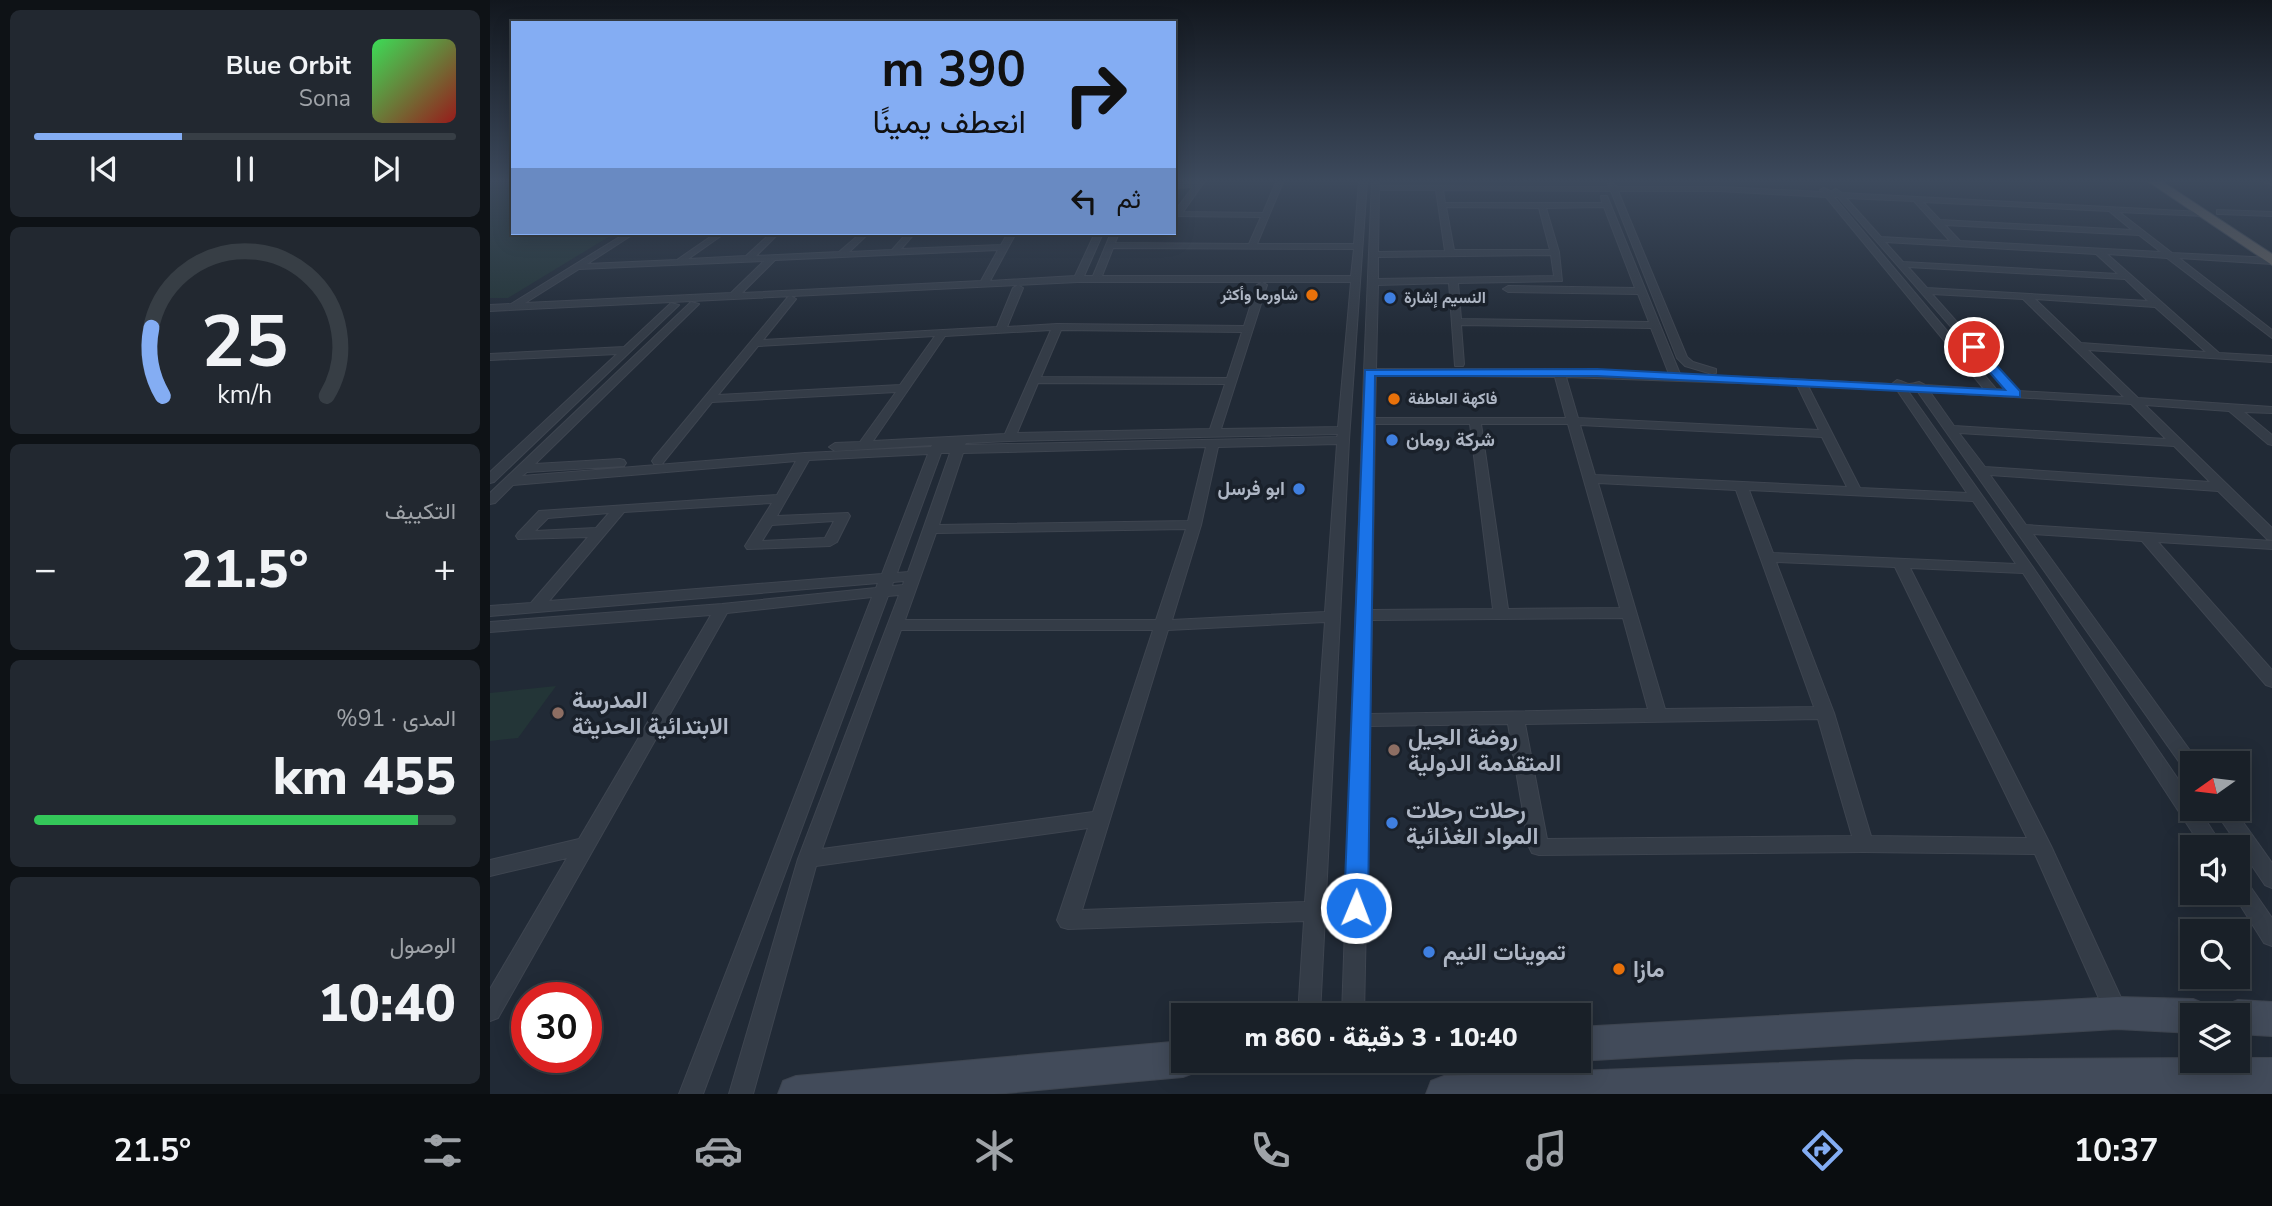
<!DOCTYPE html>
<html lang="ar">
<head>
<meta charset="utf-8">
<style>
	:root { --surface:#192028; --page:#222830; --text:#f1f3f6; --muted:#9fa3a8; --line:#373e45; --accent:#84adf3 }
	body { margin:0; font-family:"Nunito Sans",Vazirmatn,sans-serif; background:var(--page); color:var(--text); direction:rtl; height:100vh; display:flex; flex-direction:column; font-size:26px; white-space:nowrap }
	* { box-sizing:border-box; margin:0 }
	p { font-size:23px; color:var(--muted) }
	.icon { flex:none; width:38px; height:38px; fill:none; stroke:currentColor; stroke-width:2; stroke-linecap:round; stroke-linejoin:round }
	.map { position:relative; flex:1; overflow:hidden; direction:ltr }
	.side { display:flex; flex-direction:column; gap:10px; padding:10px; background:#0e1216; width:490px }
	.side>* { flex:none }
	.banner { position:absolute; left:21px; top:21px; width:665px; height:214px; border-radius:0px; box-shadow:0 4px 18px #0003,0 0 0 2px var(--line); direction:rtl; background:#84adf3; color:#111; overflow:hidden }
	.needle { width:46px; rotate:256deg }
	.tools { position:absolute; left:1690px; top:751px; display:grid; gap:14px }
	.tools a { display:grid; place-items:center; width:70px; height:70px; border-radius:0px; background:var(--surface); box-shadow:0 4px 18px #0003,0 0 0 2px var(--line); font-size:35px }
	.speed { position:absolute; left:21px; top:982px; display:flex; gap:14px; font-size:35px; font-weight:700; text-align:center }
	.speed>* { display:grid; place-content:center; width:91px; height:91px; border-radius:50%; background:var(--surface); box-shadow:0 4px 18px #0003,0 0 0 2px var(--line); line-height:1 }
	.speed .limit { border:10px solid #d22; background:#fff; color:#111 }
	.pin { position:absolute; display:grid; place-items:center; width:60px; height:60px; color:#fff; margin:-30px; border:4px solid #fff; border-radius:50%; box-shadow:0 2px 7px #0007 }
	.me { position:absolute; width:77px; margin:-38px; rotate:1deg; stroke-linejoin:round; filter:drop-shadow(0 0 5px #0008) }
	.turn { display:flex; align-items:center; gap:24px; height:147px; padding:0 35px; font-size:32px }
	.turn .icon { width:91px; height:91px; stroke-width:2.5 }
	.turn b { display:block; font-size:49px; line-height:60px }
	.then { display:flex; align-items:center; height:66px; padding:0 35px; background:#0003; gap:14px; font-size:26px }
	.big { font-size:52px; font-weight:800; line-height:1.1 }
	.side .widget { flex:1; display:flex; flex-direction:column; justify-content:center; gap:10px; min-width:0; padding:0 24px; border-radius:10px; background:var(--page) }
	.side .dial { align-items:center; gap:0 }
	.dial svg { height:182px; overflow:visible; fill:none; stroke:var(--line); stroke-width:7; stroke-linecap:round; text-anchor:middle }
	.dial text { fill:var(--text); stroke:none }
	.song { display:flex; align-items:center; gap:21px }
	.cover { width:84px; height:84px; border-radius:10px; background:linear-gradient(135deg,hsl(130 70% 55%),hsl(0 70% 35%)) }
	.played { height:7px; border-radius:4px; background:linear-gradient(90deg,var(--accent) 35%,var(--line) 35%) }
	.keys { display:flex; justify-content:space-around; direction:ltr }
	.heat { display:flex; justify-content:space-between; align-items:center; font-size:38px; direction:ltr }
	.charge { height:10px; border-radius:5px; background:linear-gradient(90deg,#34c759 91%,var(--line) 0) }
	.trip { position:absolute; left:681px; top:1003px; width:420px; height:70px; border-radius:0px; background:var(--surface); box-shadow:0 4px 18px #0003,0 0 0 2px var(--line); font-weight:800; line-height:70px; text-align:center; direction:rtl }
	.tab-bar { display:flex; height:112px; justify-content:space-around; align-items:center; background:#0a0d10; color:var(--muted) }
	.tab-bar .icon { width:49px; height:49px }
	.tab-bar .active { color:var(--accent) }
	.tab-bar b { font-size:32px; color:var(--text) }
	main { display:flex; flex:1; min-height:0 }
	.map>svg:first-child { display:block }
	.green { fill:#233537 }
	.lines { fill:none; stroke-linecap:round; stroke-linejoin:round }
	.minor-casing { stroke:#3e4550; stroke-width:2 }
	.secondary-casing { stroke:#3e4550; stroke-width:2 }
	.trunk-casing { stroke:#3f4651; stroke-width:2 }
	.minor { fill:#343c47; fill-rule:evenodd }
	.secondary { fill:#424b5a; fill-rule:evenodd }
	.trunk { fill:#605e5c; fill-rule:evenodd }
	.route { fill:#1a73e8; stroke:#114b97; stroke-width:2 }
	.food-dot { fill:#e8710a; stroke:#1a212b; stroke-width:2.5 }
	.shop-dot { fill:#3f7fe0; stroke:#1a212b; stroke-width:2.5 }
	.education-dot { fill:#8d6e63; stroke:#1a212b; stroke-width:2.5 }
	.labels { text-anchor:middle; dominant-baseline:central; stroke-width:7; stroke-linejoin:round; paint-order:stroke }
	.far-poi-label { font-size:16px; font-weight:bold; fill:#aeb6c4; stroke:#1a212b; text-anchor:start }
	.poi-label { font-size:19px; font-weight:bold; fill:#aeb6c4; stroke:#1a212b; text-anchor:start }
	.near-poi-label { font-size:23px; font-weight:bold; fill:#aeb6c4; stroke:#1a212b; text-anchor:start }
</style>
</head>
<body>
<main>
<div class="map">
<svg width="1782" height="1094" viewBox="0 0 1782 1094">
	<rect width="100%" height="100%" fill="#212a36"/>
	<g class="green">
		<polygon points="0,182 23,182 23,233 125,233 18,298 0,298"/>
		<polygon points="66,686 28,738 0,741 0,693"/>
	</g>
	<g class="lines">
		<defs>
			<g id="minor">
				<path d="M714 182 693 212 773 213 786 182H793L767 244H864L869 182H877L859 440 830 1015H808L814 921 578 929 571 927 567 920 598 828 326 866 263 1094H239L308 859 409 595 398 596 213 1094H189L382 597 237 613 8 1018 0 1021V989L77 858 0 876V860L89 839 221 615 0 632V622L232 604 386 588 388 583 0 616V606L41 603 98 537 28 539 26 536 28 533 49 511 287 495 306 461 23 485 5 503 0 504V493L201 302 209 304 45 464 130 459 134 460 136 463 134 466 37 472 32 476 315 453 441 447 442 445 345 451 339 447 345 443 370 442 406 392 222 402 172 464H164L162 461 164 458 298 297 301 296 306 299 273 340 507 327 523 288 528 285 533 288 517 327 567 324 754 326 767 285 772 282 777 285 731 429 848 427 861 282H588L0 311V305L21 304 136 233H145L97 264 187 260 226 233H235L198 259 256 256 281 233H289L266 256 349 252 371 233H379L359 252 402 250 417 233H425L411 249 511 245 518 233H526L500 281 585 276 605 233H613L594 276H603L621 233H629L625 243 759 244 771 217 684 216V212L703 187 684 188V184ZM623 248 864 249 861 276H612ZM508 250 491 281 252 293 285 260ZM274 261 241 293 35 303 89 269ZM561 330 515 434 383 441 455 336ZM571 330 752 332 737 378 551 377ZM445 336 410 385 228 395 268 346ZM548 383 735 384 720 429 527 433ZM848 434 847 437 475 445 476 443 519 441ZM847 444 835 612 682 620 711 525 728 447ZM716 447 698 521 449 525 473 453ZM451 453H460L418 572 407 573ZM438 454 392 574 59 601 134 512 282 503 255 546 257 549 340 546 347 542 360 516 358 513 287 516 319 460ZM119 513 106 528 45 531 58 518ZM344 521 335 538 272 541 282 525ZM696 529 666 620H415L446 533ZM414 581 413 585 402 586 403 582ZM835 622 815 902 592 910 678 630ZM411 630H663L603 812 332 849Z"/>
				<path d="M882 182H889V186L1119 187 1118 184 1122 182 1127 187H1230L1332 192 1330 190 1334 188 1344 193 1342 191 1346 189 1352 193 1712 212H1715V216L1629 212 1682 253 1782 258V264L1689 258 1782 330V338L1677 258 1617 254 1729 353 1782 356V362L1598 350 1648 398 1782 407V413L1754 412 1782 435V445L1778 444 1739 411 1655 405 1782 528V540L1777 539 1728 491 1500 475 1536 525 1782 541V549L1668 542 1782 670V687L1776 685 1652 541 1543 534 1709 763H1703V775L1697 773 1428 392 1418 391 1542 566 1703 801V808H1708L1733 847H1712L1533 573 1420 568 1561 846 1638 1013 1635 1021 1627 1024 1619 1021 1545 854 1374 852 1049 855 1042 853 1039 847 1018 724 880 726 874 1015H852L874 372ZM889 190H946L955 251 888 252ZM953 190 1121 191 1187 358 1195 366 1222 374 1226 373V369L1203 362 1197 357 1128 191H1230L1336 197 1494 389 1435 385 1429 382C1414 386 1420 383 1407 380L1402 384 1190 374 1117 196H1111L1112 203H955ZM1344 197H1348L1516 390 1506 389ZM1356 198 1424 201 1460 241 1391 237ZM1433 202 1619 211 1642 230 1450 220ZM956 207 1049 208 1060 250H964ZM1114 207 1145 288 1018 286 1013 289 1018 292 1148 294 1159 322 971 319 968 283 1072 281 1069 252 1056 208ZM1455 225 1649 235 1671 252 1470 241ZM1395 242 1606 254 1628 274 1413 262ZM1061 255 1064 276 888 279V257ZM1418 267 1635 279 1658 301 1437 288ZM959 283 965 366H973L974 364 971 325 1161 328 1179 374 1069 369H886L888 285ZM1442 294 1533 299 1634 397 1528 391ZM1545 299 1665 307 1716 352 1591 343ZM886 375 1065 377 1076 418H885ZM1076 377 1307 385 1329 430 1088 418ZM1318 386 1407 390 1477 493 1370 488ZM1440 392 1641 404 1676 439 1464 426ZM885 424H980L1003 609 882 610ZM991 424H1078L1130 608 1018 609ZM1090 425 1332 437 1357 487 1105 475ZM1469 433 1684 446 1720 482 1495 467ZM1108 483 1246 490 1324 707 1175 709ZM1259 490 1483 501 1526 564 1283 553ZM1286 562 1405 567 1537 838 1381 836 1344 713ZM1133 618 1158 709 880 714 882 620ZM1328 719 1362 836 1057 839 1035 724Z"/>
				<polygon points="1775,182 1782,182 1782,185"/>
				<polygon points="1727,210 1782,212 1782,216 1730,214 1727,214"/>
				<polygon points="181,303 189,305 4,482 0,483 0,472 127,354 0,360 0,354 134,347"/>
				<polygon points="1723,808 1743,808 1782,863 1782,888 1775,885"/>
				<polygon points="1748,876 1755,879 1782,918 1782,946 1774,943 1742,892 1748,892"/>
			</g>
			<g id="secondary">
				<polygon points="1627,997 1703,999 1715,1004 1720,1015 1703,1015 1703,1033 1627,1029 1088,1061 1086,1060 1088,1060 1088,1027"/>
				<polygon points="1748,1000 1782,1002 1782,1036 1748,1034 1748,1015 1732,1015 1736,1005"/>
				<polygon points="693,1041 693,1060 710,1060 706,1072 693,1077 505,1094 288,1094 293,1081 306,1076"/>
				<polygon points="1703,1058 1703,1060 1748,1060 1748,1058 1782,1058 1782,1094 936,1094 941,1081 954,1076 1365,1060"/>
			</g>
			<polygon id="trunk" points="1659,182 1673,182 1782,254 1782,265"/>
		</defs>
		<use href="#minor" class="minor-casing"/>
		<use href="#secondary" class="secondary-casing"/>
		<use href="#trunk" class="trunk-casing"/>
		<use href="#minor" class="minor"/>
		<use href="#secondary" class="secondary"/>
		<use href="#trunk" class="trunk"/>
	</g>
	<linearGradient id="sky" x2="0" y2="1"><stop stop-color="#12171e"/><stop offset="0.54" stop-color="#3d4a5d"/><stop offset="1" stop-color="#3d4a5d" stop-opacity="0"/></linearGradient>
	<rect width="1782" height="335" fill="url(#sky)"/>
	<polygon class="route" points="1484,344 1488,345 1530,391 1530,397 1107,376 885,376 878,908 874,915 866,918 858,915 854,908 875,370 1107,369 1515,390 1478,347"/>
	<g class="food-dot">
		<circle cx="822" cy="295" r="7"/>
		<circle cx="904" cy="399" r="7"/>
		<circle cx="1129" cy="969" r="7"/>
	</g>
	<g class="shop-dot">
		<circle cx="900" cy="298" r="7"/>
		<circle cx="902" cy="440" r="7"/>
		<circle cx="809" cy="489" r="7"/>
		<circle cx="902" cy="823" r="7"/>
		<circle cx="939" cy="952" r="7"/>
	</g>
	<g class="education-dot">
		<circle cx="68" cy="713" r="7"/>
		<circle cx="904" cy="750" r="7"/>
	</g>
	<g class="labels">
		<g class="far-poi-label">
			<text x="808" y="295" text-anchor="end">شاورما وأكثر</text>
			<text x="914" y="298">النسيم إشارة</text>
			<text x="918" y="399">فاكهة العاطفة</text>
		</g>
		<g class="poi-label">
			<text x="916" y="440">شركة رومان</text>
			<text x="795" y="489" text-anchor="end">ابو فرسل</text>
		</g>
		<g class="near-poi-label">
			<text x="82" y="700">المدرسة<tspan x="82" dy="26">الابتدائية الحديثة</tspan></text>
			<text x="918" y="737">روضة الجيل<tspan x="918" dy="26">المتقدمة الدولية</tspan></text>
			<text x="916" y="810">رحلات رحلات<tspan x="916" dy="26">المواد الغذائية</tspan></text>
			<text x="953" y="952">تموينات النيم</text>
			<text x="1143" y="969">مازا</text>
		</g>
	</g>
</svg>
<div class="tools">
<a><svg class="needle" viewBox="-14 -14 28 28"><path d="M0-13l5 13h-10z" fill="#e53935"/><path d="M0 13l5-13h-10z" fill="#9fa3a8"/></svg></a>
<a><svg class="icon" aria-label="sound" viewBox="0 0 24 24"><path d="M4 9h4l5-4v14l-5-4H4zM17 9q2 3 0 6"/></svg></a>
<a><svg class="icon" aria-label="search" viewBox="0 0 24 24"><circle cx="10" cy="10" r="6"/><path d="M15 15l6 6"/></svg></a>
<a><svg class="icon" aria-label="layers" viewBox="0 0 24 24"><path d="M12 4l9 5-9 5-9-5zM3 14l9 5 9-5"/></svg></a>
</div>
<div class="speed"><div class="limit">30</div></div>
<div class="pin" style="left:1484px;top:347px;background:#d93025"><svg class="icon" aria-label="arrive" viewBox="0 0 24 24"><path d="M6 21V4h12l-3 4 3 4H6"/></svg></div>
<svg class="me" style="left:866px;top:908px" viewBox="-20 -20 40 40"><circle r="17" fill="#1a73e8" stroke="#fff" stroke-width="3"/><path d="M0-11L8 9 0 5-8 9z" fill="#fff"/></svg>
<div class="trip">10:40 · 3 دقيقة · 860 m</div>
<div class="banner">
<div class="turn"><svg class="icon" aria-label="right" viewBox="0 0 24 24"><path d="M7 20v-9h11M14 6l5 5-5 5"/></svg><div><b>390 m</b>انعطف يمينًا</div></div>
<div class="then">ثم<svg class="icon" aria-label="left" viewBox="0 0 24 24"><path d="M17 20v-9H6M10 6l-5 5 5 5"/></svg></div>
</div>
</div>
<section class="side">
<div class="widget">
<div class="song"><i class="cover"></i><div><b>Blue Orbit</b><p>Sona</p></div></div>
<div class="played"></div>
<div class="keys"><svg class="icon" aria-label="previous" viewBox="0 0 24 24"><path d="M18 5L8 12l10 7zM5 5v14"/></svg><svg class="icon" aria-label="pause" viewBox="0 0 24 24"><path d="M8 5v14M16 5v14"/></svg><svg class="icon" aria-label="next" viewBox="0 0 24 24"><path d="M6 5l10 7-10 7zM19 5v14"/></svg></div>
</div>
<div class="widget dial"><svg viewBox="0 0 100 80">
<path d="M14 69A42 42 0 1 1 86 69"/>
<path d="M14 69A42 42 0 0 1 9 39" stroke="#84adf3"/>
<text x="50" y="56" font-size="32" font-weight="700">25</text>
<text x="50" y="72" font-size="11">km/h</text>
</svg></div>
<div class="widget"><p>التكييف</p>
<div class="heat"><a>−</a><b class="big">21.5°</b><a>+</a></div>
</div>
<div class="widget"><p>المدى · 91%</p><b class="big">455 km</b><div class="charge"></div></div>
<div class="widget"><p>الوصول</p><b class="big">10:40</b></div>
</section>
</main>
<nav class="tab-bar">
<b>10:37</b>
<svg class="icon active" aria-label="directions" viewBox="0 0 24 24"><path d="M12 3l9 9-9 9-9-9zM9 14v-3h6M13 9l2 2-2 2"/></svg>
<svg class="icon" aria-label="music" viewBox="0 0 24 24"><path d="M9 18V5l10-2v13"/><circle cx="6" cy="18" r="3"/><circle cx="16" cy="16" r="3"/></svg>
<svg class="icon" aria-label="phone" viewBox="0 0 24 24"><path d="M5 4h4l2 5-3 2q2 4 5 5l2-3 5 2v4C11 20 4 13 5 4z"/></svg>
<svg class="icon" aria-label="climate" viewBox="0 0 24 24"><path d="M12 3v18M4 7l16 10M4 17L20 7"/></svg>
<svg class="icon" aria-label="car" viewBox="0 0 24 24"><path d="M5 17H2v-5l4-1 3-4h7l3 4 3 1v5h-3M9 17h6M6 11h13"/><circle cx="7" cy="17" r="2"/><circle cx="17" cy="17" r="2"/></svg>
<svg class="icon" aria-label="filters" viewBox="0 0 24 24"><path d="M4 7h16M4 17h16"/><circle cx="9" cy="7" r="2"/><circle cx="15" cy="17" r="2"/></svg>
<b>21.5°</b>
</nav>
</body>
</html>
